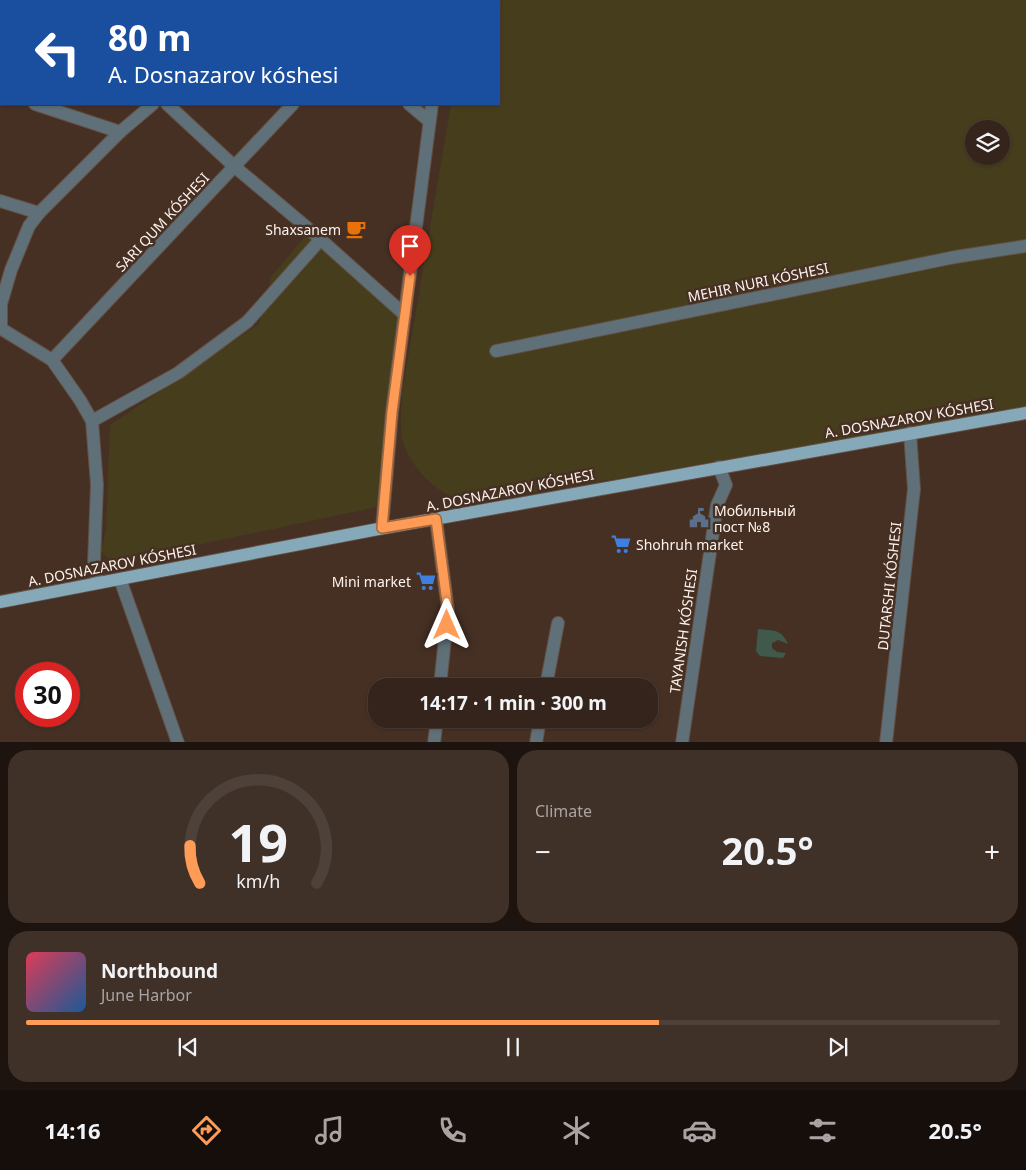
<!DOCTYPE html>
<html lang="en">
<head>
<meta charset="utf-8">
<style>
	:root { --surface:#34241b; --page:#3f3028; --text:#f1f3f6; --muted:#a9a4a3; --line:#4e413a; --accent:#fe9c57 }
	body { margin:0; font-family:"Noto Sans",sans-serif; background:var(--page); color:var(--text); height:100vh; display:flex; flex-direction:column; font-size:19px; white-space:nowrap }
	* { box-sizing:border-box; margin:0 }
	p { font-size:16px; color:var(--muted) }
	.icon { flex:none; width:28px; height:28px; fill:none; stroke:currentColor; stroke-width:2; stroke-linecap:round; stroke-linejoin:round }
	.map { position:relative; height:742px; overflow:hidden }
	.details { display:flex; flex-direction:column; gap:8px; padding:8px; background:#1d140f; flex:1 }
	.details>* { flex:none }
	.hud { position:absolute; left:0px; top:0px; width:500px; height:105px; box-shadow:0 1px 4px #0004,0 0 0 1px var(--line); background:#1a4fa0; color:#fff; overflow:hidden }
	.tools { position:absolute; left:965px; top:120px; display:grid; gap:10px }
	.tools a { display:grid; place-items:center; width:45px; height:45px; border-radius:50%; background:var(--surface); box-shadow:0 1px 4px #0004,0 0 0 1px var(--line); font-size:25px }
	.speed { position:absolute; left:15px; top:662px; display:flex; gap:10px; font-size:25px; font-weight:700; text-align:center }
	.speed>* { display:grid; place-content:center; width:65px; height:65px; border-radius:50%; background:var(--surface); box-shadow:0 1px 4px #0004,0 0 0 1px var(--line); line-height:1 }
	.speed .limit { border:8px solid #d22; background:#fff; color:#111 }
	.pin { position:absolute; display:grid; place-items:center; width:42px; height:42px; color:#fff; margin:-51px -21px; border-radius:50% 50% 50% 0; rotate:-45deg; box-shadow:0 0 5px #0007 }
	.pin .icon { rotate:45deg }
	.me { position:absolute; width:55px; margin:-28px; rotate:0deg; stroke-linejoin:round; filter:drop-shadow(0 0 4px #0008) }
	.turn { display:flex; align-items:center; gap:18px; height:105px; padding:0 25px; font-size:22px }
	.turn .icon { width:65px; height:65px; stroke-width:2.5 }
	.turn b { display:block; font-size:35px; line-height:42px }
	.big { font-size:38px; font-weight:700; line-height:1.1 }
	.details .tile { flex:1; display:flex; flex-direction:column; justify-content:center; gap:8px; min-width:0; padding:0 18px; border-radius:20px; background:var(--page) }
	.details .dial { align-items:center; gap:0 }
	.dial svg { height:130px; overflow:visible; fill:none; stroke:var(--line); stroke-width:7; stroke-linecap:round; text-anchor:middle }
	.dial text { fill:var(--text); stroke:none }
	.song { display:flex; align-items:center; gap:15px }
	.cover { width:60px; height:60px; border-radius:8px; background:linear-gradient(135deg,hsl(350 70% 55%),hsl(210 70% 35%)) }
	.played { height:5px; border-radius:2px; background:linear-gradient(90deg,var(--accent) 65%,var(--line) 65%) }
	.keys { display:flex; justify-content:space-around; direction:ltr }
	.heat { display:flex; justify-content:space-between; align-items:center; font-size:28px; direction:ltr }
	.details .tiles { flex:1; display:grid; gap:8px; grid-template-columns:1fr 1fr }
	.tile:last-child { grid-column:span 2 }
	.trip { position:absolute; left:368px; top:678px; width:290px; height:50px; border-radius:20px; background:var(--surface); box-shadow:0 1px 4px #0004,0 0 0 1px var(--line); font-weight:700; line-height:50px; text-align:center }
	.dock { display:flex; height:80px; justify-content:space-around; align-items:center; background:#150e0b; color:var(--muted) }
	.dock .icon { width:35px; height:35px }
	.dock .current { color:var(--accent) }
	.dock b { font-size:22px; color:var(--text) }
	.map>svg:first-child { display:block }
	.green { fill:#3f594b }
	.sand { fill:#463d1d; fill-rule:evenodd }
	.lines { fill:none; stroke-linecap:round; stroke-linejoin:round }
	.minor-casing { stroke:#634f44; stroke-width:14 }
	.major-casing { stroke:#634f44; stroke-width:14 }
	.minor { stroke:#5f7078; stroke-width:12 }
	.major { stroke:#86a9ba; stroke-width:12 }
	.route-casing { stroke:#a56539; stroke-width:12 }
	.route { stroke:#fe9c57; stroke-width:9 }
	.labels { text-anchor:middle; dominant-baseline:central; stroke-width:5; stroke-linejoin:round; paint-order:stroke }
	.street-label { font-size:14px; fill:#fef2ec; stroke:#463024 }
	.poi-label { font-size:14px; fill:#fef2ec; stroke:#463024; text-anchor:end }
</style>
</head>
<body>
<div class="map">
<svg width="1026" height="743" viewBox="0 0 1026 743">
	<rect width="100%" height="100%" fill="#463024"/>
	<path class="green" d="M758 629C773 631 781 628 788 644L778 640 772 643V648L777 652 786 653 783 658 760 656 756 651Z"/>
	<g class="sand">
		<path d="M468 0H1026V408L527 494C507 496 483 501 462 499 436 496 408 463 402 439 399 427 402 406 402 393L451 104H499V1H468ZM974 129H1001V156H974Z"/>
		<polygon points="310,230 402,317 377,507 112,563 101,551 106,531 110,425 259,324 271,277"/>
	</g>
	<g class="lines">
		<defs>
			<g id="minor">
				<polyline points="67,0 71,1"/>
				<polyline points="291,0 292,1"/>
				<polyline points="99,1 100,0"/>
				<polyline points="247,1 249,0"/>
				<polyline points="389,1 390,0"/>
				<polyline points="449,1 449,0"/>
				<polyline points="0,92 1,92"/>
				<polyline points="35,104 120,132"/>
				<polyline points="167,104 235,167 310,230 405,315"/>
				<polyline points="409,104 429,121"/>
				<polyline points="0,201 39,213"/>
				<polyline points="0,328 52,360 80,400 92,421 97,485 94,563 98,583"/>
				<polyline points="1,329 1,304 11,270 29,226 39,213 120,132 153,104"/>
				<polyline points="496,351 955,257 1026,246"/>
				<polyline points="52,360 293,104"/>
				<polyline points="92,421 178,373 247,322 321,239"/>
				<polyline points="436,519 448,610 440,686"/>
				<polyline points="382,528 392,412 432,104"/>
				<polyline points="120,579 178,743"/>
				<polyline points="546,686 558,623"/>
				<polyline points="434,743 437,719"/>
				<polyline points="536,743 540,719"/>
				<polyline points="682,743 717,505 726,485 719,467"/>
				<polyline points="886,743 914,489 910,433"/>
			</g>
			<polyline id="major" points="0,602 373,530 1026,413"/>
		</defs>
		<use href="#minor" class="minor-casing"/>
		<use href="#major" class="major-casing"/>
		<use href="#minor" class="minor"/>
		<use href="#major" class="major"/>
	</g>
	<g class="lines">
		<defs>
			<polyline id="route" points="410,276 392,412 382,528 436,519 448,610 447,625"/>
		</defs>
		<use href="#route" class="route-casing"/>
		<use href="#route" class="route"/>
	</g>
	<defs>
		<symbol id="cafe-bare" viewBox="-9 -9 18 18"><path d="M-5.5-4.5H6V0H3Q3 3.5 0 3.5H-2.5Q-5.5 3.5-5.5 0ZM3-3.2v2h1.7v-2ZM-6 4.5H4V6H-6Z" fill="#e8710a" stroke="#463024" stroke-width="2.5" paint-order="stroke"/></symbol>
		<symbol id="civic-bare" viewBox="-9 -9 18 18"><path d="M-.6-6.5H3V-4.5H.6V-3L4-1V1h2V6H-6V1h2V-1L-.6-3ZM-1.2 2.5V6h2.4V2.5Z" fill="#5c6f8a" stroke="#463024" stroke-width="2.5" paint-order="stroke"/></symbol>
		<symbol id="supermarket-bare" viewBox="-9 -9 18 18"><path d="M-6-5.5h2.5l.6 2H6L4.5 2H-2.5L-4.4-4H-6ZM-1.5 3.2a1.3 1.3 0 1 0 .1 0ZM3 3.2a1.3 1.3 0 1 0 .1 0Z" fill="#3f7fe0" stroke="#463024" stroke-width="2.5" paint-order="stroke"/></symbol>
	</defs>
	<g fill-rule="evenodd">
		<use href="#cafe-bare" x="342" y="215" width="28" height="28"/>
		<use href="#civic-bare" x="685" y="504" width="28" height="28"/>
		<use href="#supermarket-bare" x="607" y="530" width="28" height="28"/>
		<use href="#supermarket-bare" x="412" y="567" width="28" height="28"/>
	</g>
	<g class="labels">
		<g class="street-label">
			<text transform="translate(162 222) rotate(-47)">SARI QUM KÓSHESI</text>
			<text transform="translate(758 282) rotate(-12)">MEHIR NURI KÓSHESI</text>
			<text transform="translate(909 418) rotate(-10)">A. DOSNAZAROV KÓSHESI</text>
			<text transform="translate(510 490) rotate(-11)">A. DOSNAZAROV KÓSHESI</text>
			<text transform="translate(112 565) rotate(-11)">A. DOSNAZAROV KÓSHESI</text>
			<text transform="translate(889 586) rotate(-84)">DUTARSHI KÓSHESI</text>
			<text transform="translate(683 631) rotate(-82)">TAYANISH KÓSHESI</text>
		</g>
		<g class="poi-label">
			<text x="341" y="229">Shaxsanem</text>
			<text x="714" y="510" text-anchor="start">Мобильный<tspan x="714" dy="16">пост №8</tspan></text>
			<text x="636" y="544" text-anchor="start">Shohruh market</text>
			<text x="411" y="581">Mini market</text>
		</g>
	</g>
</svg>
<div class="tools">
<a><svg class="icon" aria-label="layers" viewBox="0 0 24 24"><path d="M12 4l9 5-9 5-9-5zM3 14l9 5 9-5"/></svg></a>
</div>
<div class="speed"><div class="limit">30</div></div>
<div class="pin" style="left:410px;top:276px;background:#d93025"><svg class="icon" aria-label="arrive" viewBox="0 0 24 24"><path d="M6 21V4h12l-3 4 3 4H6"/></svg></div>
<svg class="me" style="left:447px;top:625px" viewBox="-20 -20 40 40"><path d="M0-17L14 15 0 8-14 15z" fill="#fe9c57" stroke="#fff" stroke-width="4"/></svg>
<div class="trip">14:17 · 1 min · 300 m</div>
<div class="hud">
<div class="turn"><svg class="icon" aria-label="left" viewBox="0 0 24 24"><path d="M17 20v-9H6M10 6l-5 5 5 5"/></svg><div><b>80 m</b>A. Dosnazarov kóshesi</div></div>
</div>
</div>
<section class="details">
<div class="tiles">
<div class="tile dial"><svg viewBox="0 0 100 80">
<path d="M14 69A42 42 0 1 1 86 69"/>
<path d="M14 69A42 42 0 0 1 8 46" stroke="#fe9c57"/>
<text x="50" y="56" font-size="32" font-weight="700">19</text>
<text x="50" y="72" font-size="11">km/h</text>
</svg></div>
<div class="tile"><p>Climate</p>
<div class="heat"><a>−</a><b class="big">20.5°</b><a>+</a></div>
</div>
<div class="tile">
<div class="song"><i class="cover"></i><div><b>Northbound</b><p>June Harbor</p></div></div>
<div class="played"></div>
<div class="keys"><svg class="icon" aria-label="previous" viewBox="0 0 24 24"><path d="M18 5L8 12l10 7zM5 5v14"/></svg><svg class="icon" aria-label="pause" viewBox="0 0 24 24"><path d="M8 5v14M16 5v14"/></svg><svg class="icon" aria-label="next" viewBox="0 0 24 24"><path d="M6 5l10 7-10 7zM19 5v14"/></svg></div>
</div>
</div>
</section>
<nav class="dock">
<b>14:16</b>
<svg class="icon current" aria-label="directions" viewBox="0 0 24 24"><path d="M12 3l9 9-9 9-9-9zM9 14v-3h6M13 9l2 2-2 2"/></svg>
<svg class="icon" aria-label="music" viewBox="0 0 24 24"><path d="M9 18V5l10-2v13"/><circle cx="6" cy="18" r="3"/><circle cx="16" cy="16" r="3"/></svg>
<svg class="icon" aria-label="phone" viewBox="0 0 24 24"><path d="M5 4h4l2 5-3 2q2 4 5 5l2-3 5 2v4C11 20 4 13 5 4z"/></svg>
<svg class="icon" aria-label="climate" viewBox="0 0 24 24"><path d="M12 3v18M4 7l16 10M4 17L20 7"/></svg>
<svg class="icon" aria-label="car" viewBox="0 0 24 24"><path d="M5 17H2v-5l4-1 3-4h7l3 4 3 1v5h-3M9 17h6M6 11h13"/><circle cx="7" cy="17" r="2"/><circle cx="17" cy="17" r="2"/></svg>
<svg class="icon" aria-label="filters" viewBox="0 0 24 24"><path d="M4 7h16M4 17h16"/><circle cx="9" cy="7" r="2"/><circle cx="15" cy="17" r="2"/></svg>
<b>20.5°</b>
</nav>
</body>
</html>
